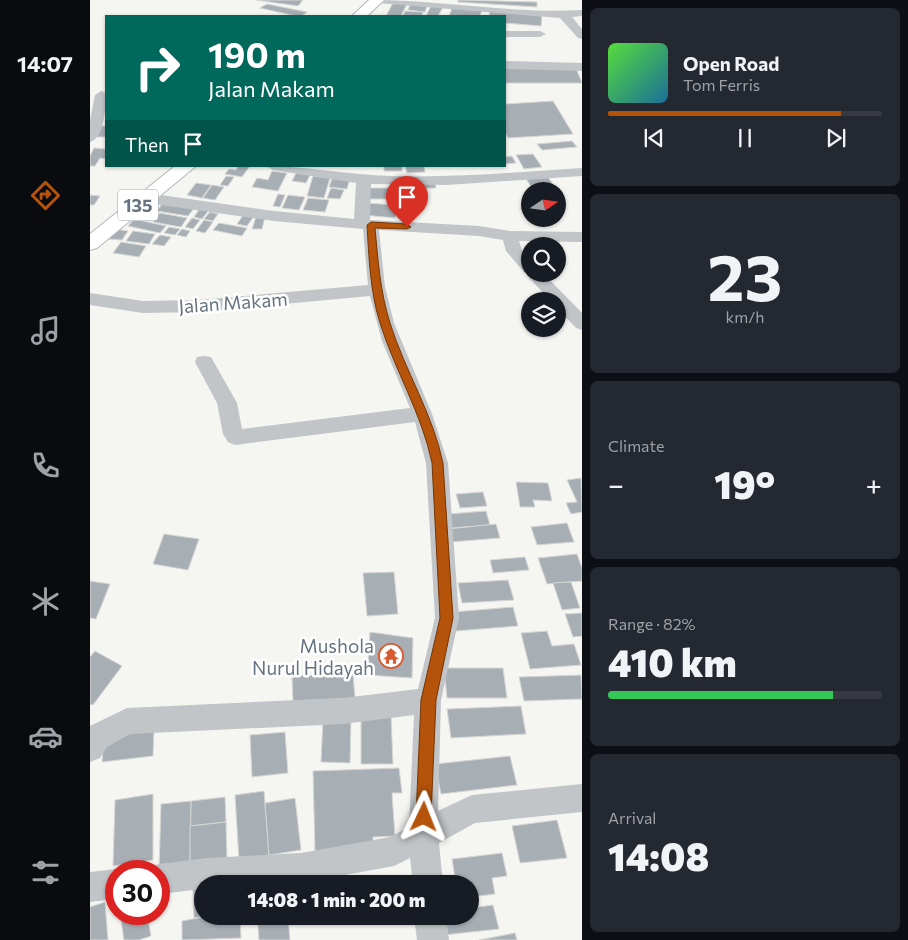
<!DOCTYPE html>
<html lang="en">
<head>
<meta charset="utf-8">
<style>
	:root { --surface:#171b24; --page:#242831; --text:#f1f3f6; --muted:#9ea1a6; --line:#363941; --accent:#b45309 }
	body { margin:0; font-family:Commissioner,sans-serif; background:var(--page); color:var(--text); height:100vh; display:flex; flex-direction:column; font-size:19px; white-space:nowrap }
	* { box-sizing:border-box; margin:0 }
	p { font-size:16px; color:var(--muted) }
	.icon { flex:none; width:28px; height:28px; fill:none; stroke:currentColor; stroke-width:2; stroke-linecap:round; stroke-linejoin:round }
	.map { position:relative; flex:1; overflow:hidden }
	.drawer { display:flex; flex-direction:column; gap:8px; padding:8px; background:#0d0f14; width:326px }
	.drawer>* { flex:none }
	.banner { position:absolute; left:15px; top:15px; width:401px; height:152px; border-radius:0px; box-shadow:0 1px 4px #0004; background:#00695c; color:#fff; overflow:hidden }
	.needle { width:32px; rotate:77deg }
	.fabs { position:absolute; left:431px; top:182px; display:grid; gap:10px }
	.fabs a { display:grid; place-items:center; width:45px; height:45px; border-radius:50%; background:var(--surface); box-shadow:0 1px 4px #0004; font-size:25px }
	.speed { position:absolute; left:15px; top:860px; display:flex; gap:10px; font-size:25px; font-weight:700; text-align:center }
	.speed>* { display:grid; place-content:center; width:65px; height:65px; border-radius:50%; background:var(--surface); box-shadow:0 1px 4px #0004; line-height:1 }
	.speed .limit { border:8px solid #d22; background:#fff; color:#111 }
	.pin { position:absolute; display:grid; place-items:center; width:42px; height:42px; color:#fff; margin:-51px -21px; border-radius:50% 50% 50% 0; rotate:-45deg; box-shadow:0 0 5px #0007 }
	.pin .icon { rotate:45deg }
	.me { position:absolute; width:55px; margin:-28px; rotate:2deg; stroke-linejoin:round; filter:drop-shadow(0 0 4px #0008) }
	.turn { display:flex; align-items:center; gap:18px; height:105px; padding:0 20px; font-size:22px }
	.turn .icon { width:65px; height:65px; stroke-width:2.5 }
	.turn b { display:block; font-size:35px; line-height:42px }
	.then { display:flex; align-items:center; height:48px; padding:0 20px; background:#0003; gap:10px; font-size:19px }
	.big { font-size:38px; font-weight:800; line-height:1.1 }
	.drawer .card { flex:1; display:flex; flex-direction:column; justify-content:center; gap:8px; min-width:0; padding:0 18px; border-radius:8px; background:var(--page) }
	.drawer .dial { align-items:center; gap:0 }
	.dial b { font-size:65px; line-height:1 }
	.song { display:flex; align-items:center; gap:15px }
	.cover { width:60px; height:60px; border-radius:8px; background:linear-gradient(135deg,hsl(110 70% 55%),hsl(200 70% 35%)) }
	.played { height:5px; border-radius:2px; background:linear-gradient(90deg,var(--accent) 85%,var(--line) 85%) }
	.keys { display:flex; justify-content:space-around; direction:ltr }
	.heat { display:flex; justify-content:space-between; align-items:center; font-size:28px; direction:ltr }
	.charge { height:8px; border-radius:4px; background:linear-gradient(90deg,#34c759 82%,var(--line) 0) }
	.trip { position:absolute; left:104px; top:875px; width:285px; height:50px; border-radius:25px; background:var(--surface); box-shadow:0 1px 4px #0004; font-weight:800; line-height:50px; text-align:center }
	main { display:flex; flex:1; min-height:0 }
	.menu { display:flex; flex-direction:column; width:90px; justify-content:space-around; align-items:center; background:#090b0e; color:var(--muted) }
	.menu .icon { width:35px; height:35px }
	.menu .current { color:var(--accent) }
	.menu b { font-size:22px; color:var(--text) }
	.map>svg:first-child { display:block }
	.building { fill:#a8afb4; stroke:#d6d7d5 }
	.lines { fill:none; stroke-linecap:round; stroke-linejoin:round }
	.primary-casing { stroke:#b4b8bb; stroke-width:2 }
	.street { fill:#c1c5c8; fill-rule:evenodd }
	.primary { fill:#fff; fill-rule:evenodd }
	.route { fill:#b45309; stroke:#753606 }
	.labels { text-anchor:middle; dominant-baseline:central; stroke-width:5; stroke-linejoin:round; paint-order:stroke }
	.shield { fill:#fff; stroke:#949ea7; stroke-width:1 }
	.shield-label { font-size:18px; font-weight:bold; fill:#667481 }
	.street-label { font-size:19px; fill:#667481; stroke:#fff }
	.poi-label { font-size:19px; fill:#667481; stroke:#fff; text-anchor:end }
</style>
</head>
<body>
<main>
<nav class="menu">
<b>14:07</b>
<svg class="icon current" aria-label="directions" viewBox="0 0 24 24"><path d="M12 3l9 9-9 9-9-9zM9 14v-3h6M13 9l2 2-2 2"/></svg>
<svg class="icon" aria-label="music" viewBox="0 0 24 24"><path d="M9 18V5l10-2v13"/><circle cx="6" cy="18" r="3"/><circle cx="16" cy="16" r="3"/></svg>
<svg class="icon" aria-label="phone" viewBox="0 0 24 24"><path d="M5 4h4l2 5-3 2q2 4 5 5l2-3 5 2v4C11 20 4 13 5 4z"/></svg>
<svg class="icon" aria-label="climate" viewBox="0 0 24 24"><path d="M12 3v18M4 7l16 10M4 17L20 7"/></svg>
<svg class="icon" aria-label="car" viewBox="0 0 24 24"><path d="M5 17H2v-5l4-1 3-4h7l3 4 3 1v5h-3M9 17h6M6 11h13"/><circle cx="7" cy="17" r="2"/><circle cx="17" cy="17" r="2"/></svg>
<svg class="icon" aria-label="filters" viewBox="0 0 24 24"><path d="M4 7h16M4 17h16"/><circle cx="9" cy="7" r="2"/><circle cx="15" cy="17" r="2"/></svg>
</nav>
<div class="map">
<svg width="492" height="940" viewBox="0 0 492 940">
	<rect width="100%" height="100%" fill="#f5f5f2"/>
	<g class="building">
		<polygon points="166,0 213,0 208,6"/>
		<polygon points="368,0 447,2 447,7 368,2"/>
		<polygon points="303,3 317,4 311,16 296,16"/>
		<polygon points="177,4 217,12 212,16 206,16 170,8"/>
		<polygon points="320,5 337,6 335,12 318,10"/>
		<polygon points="341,6 353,7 348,16 336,16"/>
		<polygon points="362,8 392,10 390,16 359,16"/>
		<polygon points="315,11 333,12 332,16 313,16"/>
		<polygon points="400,11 452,16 451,26 415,23 415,16 399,16"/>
		<polygon points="415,68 486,68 492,83 415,83"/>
		<polygon points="463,101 483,134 418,138 415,132 415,104"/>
		<polygon points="7,126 16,126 16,137 2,137"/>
		<polygon points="482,141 487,147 452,150 447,144"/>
		<polygon points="4,148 16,149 16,159 10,158 5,166 0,166 0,156"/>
		<polygon points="443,154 452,167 434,169 426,155"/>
		<polygon points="422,156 426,163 415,164 415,157"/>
		<polygon points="148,166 160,166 152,177 135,174 139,169 146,170"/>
		<rect x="294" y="166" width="18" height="5"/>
		<polygon points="315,166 334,166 335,172 317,173"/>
		<polygon points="182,171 197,173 188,191 162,187 167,178 178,180"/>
		<polygon points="206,173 220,175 216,183 202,181"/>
		<polygon points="136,176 144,177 138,186 130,185"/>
		<polygon points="223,176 240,178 234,198 217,196"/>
		<polygon points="243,176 260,178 257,189 239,187"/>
		<polygon points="458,177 466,189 444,191 436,179"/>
		<polygon points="344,180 346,188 310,189 309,181"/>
		<polygon points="106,183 121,185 112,198 97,195"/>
		<polygon points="122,185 134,187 125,200 113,198"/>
		<polygon points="241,188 254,190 250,199 237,198"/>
		<polygon points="276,188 306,188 307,199 276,199"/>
		<polygon points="188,194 195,195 190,207 183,206"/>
		<polygon points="0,195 10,196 4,205 0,205"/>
		<polygon points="198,195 215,197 209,210 192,208"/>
		<polygon points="218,198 239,200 235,212 213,210"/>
		<polygon points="74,201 105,207 98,216 67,211"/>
		<polygon points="276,203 307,205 305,218 274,215"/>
		<polygon points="110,208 119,210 112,219 104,217"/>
		<polygon points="120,212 128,214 123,221 114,219"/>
		<polygon points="70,213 97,218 91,227 63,222"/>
		<polygon points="154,214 164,216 157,226 147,224"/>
		<polygon points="166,217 175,217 172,229 162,229"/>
		<polygon points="102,218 110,220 103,229 95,227"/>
		<polygon points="44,219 76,226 70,233 38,226"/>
		<polygon points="114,220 123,222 115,233 106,231"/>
		<polygon points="129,223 157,228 152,236 123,230"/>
		<polygon points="79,227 90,229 85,235 74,233"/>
		<polygon points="24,229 38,231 32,240 18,239"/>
		<polygon points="92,229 100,231 96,237 87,235"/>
		<polygon points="43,231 65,234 59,244 36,241"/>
		<polygon points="70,235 81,237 74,246 62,244"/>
		<polygon points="31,242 56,246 49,257 23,253"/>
		<polygon points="491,478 492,512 481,514 476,503 487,502 477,480"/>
		<polygon points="426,482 458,483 462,501 443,500 445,507 430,507"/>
		<polygon points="393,492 397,506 370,508 366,494"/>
		<polygon points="396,511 400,525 362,528 358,514"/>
		<polygon points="477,523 484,542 447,545 441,527"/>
		<polygon points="406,524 410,538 361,542 358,529"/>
		<polygon points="74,534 109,539 98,570 63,564"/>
		<polygon points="487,554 492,568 492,581 457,584 448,558"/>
		<polygon points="435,557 439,570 403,573 400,560"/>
		<polygon points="304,572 308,614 277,616 273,573"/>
		<polygon points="418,580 424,600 372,603 368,583"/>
		<polygon points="0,581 20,584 6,619 0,618"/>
		<polygon points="481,582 490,608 472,610 463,583"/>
		<polygon points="423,607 428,626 366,631 363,612"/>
		<polygon points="492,613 492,636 483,637 475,614"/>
		<polygon points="457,631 462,646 484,644 491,665 440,669 431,633"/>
		<polygon points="280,632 323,638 322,678 277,675"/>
		<polygon points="5,651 32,666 3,705 0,704 0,657"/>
		<polygon points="354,668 413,668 417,698 357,698"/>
		<polygon points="263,674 265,698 203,701 202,676"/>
		<polygon points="491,675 492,699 434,701 429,677"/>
		<polygon points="431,706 436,734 361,738 357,709"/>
		<polygon points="271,714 301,715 303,764 271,764"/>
		<polygon points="233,719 261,719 260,763 231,762"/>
		<polygon points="64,731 63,756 12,762 14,736"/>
		<polygon points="195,732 198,773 162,777 160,735"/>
		<polygon points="420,756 427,785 351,794 345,764"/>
		<polygon points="309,768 312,793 302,793 305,836 283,837 283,849 225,851 223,771"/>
		<polygon points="174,791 179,855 149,860 145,795"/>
		<polygon points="63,794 63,860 23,866 25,800"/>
		<polygon points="135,797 136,822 100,826 101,801"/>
		<polygon points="205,798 211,850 179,855 175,803"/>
		<polygon points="101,801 100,865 69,869 71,804"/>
		<polygon points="467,820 477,858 430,863 422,826"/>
		<polygon points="136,822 137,861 100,865 100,826"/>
		<polygon points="412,853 417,876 402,878 405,894 380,897 380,884 366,884 362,859"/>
		<polygon points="112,888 112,916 118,916 104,918 103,889"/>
		<polygon points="15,902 18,940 0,940 0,907"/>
		<polygon points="403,905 409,929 353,935 350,916 380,916 380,908"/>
		<polygon points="30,914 57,914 61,936 49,940 34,940"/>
		<polygon points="118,916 150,916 151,938 92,940 92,921"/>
		<polygon points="167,916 198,916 200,940 169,940"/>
		<polygon points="425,933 427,940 389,940"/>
	</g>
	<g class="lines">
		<defs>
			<g id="primary">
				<polygon points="279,0 294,0 277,16 262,16"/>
				<polygon points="85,166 106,166 7,248 0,250 0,234"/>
			</g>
		</defs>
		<use href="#primary" class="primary-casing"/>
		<g class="street">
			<path d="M282 0C352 0 422 14 492 10V16L482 17 492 29V39L488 38 470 18 287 3Z"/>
			<polygon points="415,31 450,31 456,34 450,37 415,37"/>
			<polygon points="415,61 492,63 492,71 415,69"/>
			<path d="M11 91 16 93C16 106 14 139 0 142V120L5 95Z"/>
			<path d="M176 166C218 166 259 175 301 176 365 178 428 172 492 168V176L356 185 281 184 280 220 389 226 420 231 492 232V242L429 241 432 250 440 258V274H454L492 313V330L486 328 468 309V301H461L439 278 438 273 434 272 416 251 413 240 389 236 289 230 295 287 304 323 342 414 358 463 369 618 351 700 348 811 382 795 492 784V812L385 823 349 843 353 884H323L320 858 304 866 211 883 112 884V889L69 894V871H57L58 868 69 864 117 858 211 853 300 837 319 827 324 715 253 724 40 734 17 747 10 758 0 762V726L37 708 253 698 328 689 345 618 336 463 325 422 145 445 138 442 133 434 127 403 105 362 107 357 114 356 121 357 147 403 152 429 320 408 292 341 280 296 108 312 53 313 0 305V293L53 301 108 300 278 285 273 229 184 221 57 203 52 201 49 198 52 195 57 193 184 211 264 219 266 183 183 170Z"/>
			<polygon points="26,869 32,871 26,871 26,899 0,902 0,872"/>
			<polygon points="324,916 356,916 359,940 327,940"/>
		</g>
		<use href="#primary" class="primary"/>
	</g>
	<path class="route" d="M281 222 317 224 321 227 317 229 285 228C288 260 290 291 300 323 315 371 343 414 353 463L363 618 346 700 341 817 339 822 334 825 328 822 326 817 331 700 350 618 342 463C332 414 305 371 290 323 280 291 279 258 277 225Z"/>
	<defs>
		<symbol id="temple-ring" viewBox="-11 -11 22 22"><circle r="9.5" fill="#fff" stroke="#d65b31" stroke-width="1.5"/><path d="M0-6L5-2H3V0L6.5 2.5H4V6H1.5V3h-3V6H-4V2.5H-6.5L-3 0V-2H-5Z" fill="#d65b31"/></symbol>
	</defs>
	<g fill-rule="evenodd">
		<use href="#temple-ring" x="287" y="642" width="28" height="28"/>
	</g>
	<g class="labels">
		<rect class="shield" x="28" y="189.5" width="40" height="31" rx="4"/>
		<g class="shield-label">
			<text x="48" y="205">135</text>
		</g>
		<g class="street-label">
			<text transform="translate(143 302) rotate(-4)">Jalan Makam</text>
		</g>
		<g class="poi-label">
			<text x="284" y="645">Mushola<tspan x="284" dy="22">Nurul Hidayah</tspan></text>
		</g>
	</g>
</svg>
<div class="fabs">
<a><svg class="needle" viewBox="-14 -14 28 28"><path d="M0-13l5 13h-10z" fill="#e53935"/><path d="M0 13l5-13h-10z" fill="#9ea1a6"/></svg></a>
<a><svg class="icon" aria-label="search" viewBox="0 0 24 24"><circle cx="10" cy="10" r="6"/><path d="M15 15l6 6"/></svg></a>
<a><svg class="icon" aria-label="layers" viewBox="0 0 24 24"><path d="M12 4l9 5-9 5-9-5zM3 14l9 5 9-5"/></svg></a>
</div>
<div class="speed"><div class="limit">30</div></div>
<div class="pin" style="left:317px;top:227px;background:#d93025"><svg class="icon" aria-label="arrive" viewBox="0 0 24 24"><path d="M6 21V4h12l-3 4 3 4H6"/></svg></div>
<svg class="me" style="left:334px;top:817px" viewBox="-20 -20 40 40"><path d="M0-17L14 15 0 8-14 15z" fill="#b45309" stroke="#fff" stroke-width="4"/></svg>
<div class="trip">14:08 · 1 min · 200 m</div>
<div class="banner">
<div class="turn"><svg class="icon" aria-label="right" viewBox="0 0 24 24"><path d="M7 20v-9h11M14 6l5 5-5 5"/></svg><div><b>190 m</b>Jalan Makam</div></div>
<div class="then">Then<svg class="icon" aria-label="arrive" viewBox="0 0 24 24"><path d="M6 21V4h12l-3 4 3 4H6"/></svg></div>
</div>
</div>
<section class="drawer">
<div class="card">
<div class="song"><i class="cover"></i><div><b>Open Road</b><p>Tom Ferris</p></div></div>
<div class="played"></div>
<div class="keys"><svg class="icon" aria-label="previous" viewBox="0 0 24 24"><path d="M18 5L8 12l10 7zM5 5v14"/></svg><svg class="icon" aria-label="pause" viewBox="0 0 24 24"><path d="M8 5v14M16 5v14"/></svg><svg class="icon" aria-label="next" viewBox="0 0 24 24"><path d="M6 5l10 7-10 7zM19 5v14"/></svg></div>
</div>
<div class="card dial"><b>23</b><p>km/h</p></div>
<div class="card"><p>Climate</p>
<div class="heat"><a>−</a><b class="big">19°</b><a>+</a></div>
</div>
<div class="card"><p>Range · 82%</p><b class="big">410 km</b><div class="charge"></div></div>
<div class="card"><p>Arrival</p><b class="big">14:08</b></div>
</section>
</main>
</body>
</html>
